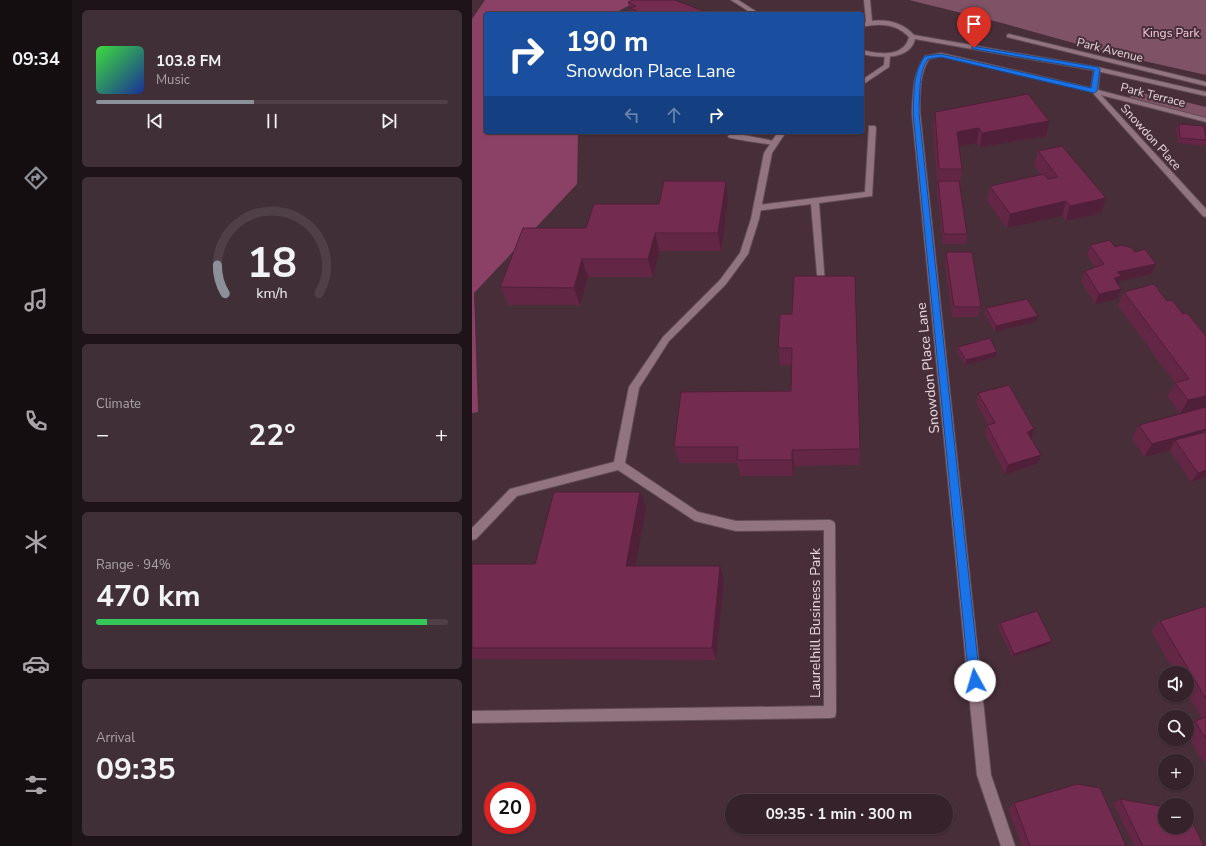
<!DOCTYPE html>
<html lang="en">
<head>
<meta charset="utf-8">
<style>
	:root { --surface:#35222b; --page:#402f37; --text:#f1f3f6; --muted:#aaa4a9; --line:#4f3f47; --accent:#8c9099 }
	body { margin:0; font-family:"Nunito Sans",sans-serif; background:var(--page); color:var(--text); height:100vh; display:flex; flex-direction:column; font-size:15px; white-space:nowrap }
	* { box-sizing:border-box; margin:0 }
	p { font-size:13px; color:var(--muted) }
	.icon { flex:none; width:22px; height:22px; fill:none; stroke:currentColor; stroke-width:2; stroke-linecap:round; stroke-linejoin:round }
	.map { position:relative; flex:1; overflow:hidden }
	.side { display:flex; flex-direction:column; gap:10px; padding:10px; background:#1d1318; width:400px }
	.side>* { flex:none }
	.banner { position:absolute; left:12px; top:12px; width:380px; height:122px; border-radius:4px; box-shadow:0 1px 3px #0004,0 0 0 1px var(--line); background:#1a4fa0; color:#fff; overflow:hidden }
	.tools { position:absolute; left:686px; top:666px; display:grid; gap:8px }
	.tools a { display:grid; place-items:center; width:36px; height:36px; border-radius:50%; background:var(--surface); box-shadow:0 1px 3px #0004,0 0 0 1px var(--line); font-size:20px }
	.speed { position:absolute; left:12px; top:782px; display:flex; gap:8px; font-size:20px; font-weight:700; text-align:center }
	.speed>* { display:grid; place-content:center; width:52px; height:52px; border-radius:50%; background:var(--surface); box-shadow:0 1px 3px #0004,0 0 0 1px var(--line); line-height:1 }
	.speed .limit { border:6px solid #d22; background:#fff; color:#111 }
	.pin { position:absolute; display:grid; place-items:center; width:34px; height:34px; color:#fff; margin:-41px -17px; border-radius:50% 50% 50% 0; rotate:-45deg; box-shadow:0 0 4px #0007 }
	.pin .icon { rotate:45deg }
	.me { position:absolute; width:44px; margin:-22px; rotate:354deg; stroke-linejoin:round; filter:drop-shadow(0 0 3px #0008) }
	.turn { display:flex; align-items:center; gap:14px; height:84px; padding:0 16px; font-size:18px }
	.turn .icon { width:52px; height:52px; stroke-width:2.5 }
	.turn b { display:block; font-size:28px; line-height:34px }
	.lanes { display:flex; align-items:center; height:38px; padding:0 16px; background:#0003; justify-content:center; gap:20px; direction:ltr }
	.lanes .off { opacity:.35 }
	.big { font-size:30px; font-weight:700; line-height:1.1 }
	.side .card { flex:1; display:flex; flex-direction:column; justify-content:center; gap:6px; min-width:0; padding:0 14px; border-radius:6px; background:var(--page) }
	.side .dial { align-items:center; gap:0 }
	.dial svg { height:104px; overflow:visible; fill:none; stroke:var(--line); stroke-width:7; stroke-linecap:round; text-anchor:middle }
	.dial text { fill:var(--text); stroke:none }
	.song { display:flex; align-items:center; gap:12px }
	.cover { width:48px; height:48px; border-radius:6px; background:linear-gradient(135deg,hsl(120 70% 55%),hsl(230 70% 35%)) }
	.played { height:4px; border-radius:2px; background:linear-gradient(90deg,var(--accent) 45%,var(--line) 45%) }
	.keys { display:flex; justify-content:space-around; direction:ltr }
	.heat { display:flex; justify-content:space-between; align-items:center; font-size:22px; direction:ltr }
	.charge { height:6px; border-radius:3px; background:linear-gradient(90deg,#34c759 94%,var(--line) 0) }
	.trip { position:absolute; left:253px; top:794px; width:228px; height:40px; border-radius:20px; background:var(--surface); box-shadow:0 1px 3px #0004,0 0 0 1px var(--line); font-weight:700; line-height:40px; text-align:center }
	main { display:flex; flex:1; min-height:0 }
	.menu { display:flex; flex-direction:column; width:72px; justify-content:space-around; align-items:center; background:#150e11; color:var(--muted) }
	.menu .icon { width:28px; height:28px }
	.menu .on { color:var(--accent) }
	.menu b { font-size:18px; color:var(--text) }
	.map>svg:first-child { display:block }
	.green { fill:#7f5266 }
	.forest { fill:#8b4165 }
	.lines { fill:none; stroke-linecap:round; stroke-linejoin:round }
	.lane-casing { stroke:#614c55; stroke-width:2 }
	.street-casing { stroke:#614c55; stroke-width:2 }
	.secondary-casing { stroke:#614c55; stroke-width:2 }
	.lane { fill:#927481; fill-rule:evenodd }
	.street { fill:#927481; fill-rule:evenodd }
	.secondary { fill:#927481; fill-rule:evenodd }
	.wall { fill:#632645 }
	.shaded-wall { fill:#501f38 }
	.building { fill:#732c50; stroke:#501f38 }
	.route { fill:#1a73e8; stroke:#114b97 }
	.labels { text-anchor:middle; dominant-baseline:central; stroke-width:4; stroke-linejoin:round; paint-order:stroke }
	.far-park-label { font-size:12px; fill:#f7cadd; stroke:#472e39 }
	.far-street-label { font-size:12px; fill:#e7d7dd; stroke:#472e39 }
	.street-label { font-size:14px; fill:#e7d7dd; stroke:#472e39 }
</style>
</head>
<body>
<main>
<nav class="menu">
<b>09:34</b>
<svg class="icon on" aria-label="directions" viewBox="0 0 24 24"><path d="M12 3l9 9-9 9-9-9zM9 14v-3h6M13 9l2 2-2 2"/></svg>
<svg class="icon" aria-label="music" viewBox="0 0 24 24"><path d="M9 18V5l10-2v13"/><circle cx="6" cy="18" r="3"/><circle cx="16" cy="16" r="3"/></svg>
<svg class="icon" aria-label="phone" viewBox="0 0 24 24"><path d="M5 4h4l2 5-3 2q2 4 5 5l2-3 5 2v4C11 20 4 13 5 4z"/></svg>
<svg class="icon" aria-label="climate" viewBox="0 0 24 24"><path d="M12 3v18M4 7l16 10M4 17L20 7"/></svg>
<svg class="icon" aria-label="car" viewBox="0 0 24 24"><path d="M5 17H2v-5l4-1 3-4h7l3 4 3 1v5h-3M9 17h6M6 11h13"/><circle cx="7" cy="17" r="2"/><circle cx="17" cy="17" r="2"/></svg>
<svg class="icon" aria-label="filters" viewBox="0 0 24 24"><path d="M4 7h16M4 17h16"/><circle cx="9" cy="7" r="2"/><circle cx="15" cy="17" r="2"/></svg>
</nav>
<section class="side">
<div class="card">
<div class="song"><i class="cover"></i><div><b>103.8 FM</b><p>Music</p></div></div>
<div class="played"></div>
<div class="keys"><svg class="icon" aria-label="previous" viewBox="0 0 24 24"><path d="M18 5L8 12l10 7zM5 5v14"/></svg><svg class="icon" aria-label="pause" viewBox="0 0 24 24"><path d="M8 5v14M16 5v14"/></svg><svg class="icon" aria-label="next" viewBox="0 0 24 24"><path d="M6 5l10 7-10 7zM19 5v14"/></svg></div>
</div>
<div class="card dial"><svg viewBox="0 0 100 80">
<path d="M14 69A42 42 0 1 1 86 69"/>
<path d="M14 69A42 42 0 0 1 8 47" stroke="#8c9099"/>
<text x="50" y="56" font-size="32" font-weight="700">18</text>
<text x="50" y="72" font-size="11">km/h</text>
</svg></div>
<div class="card"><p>Climate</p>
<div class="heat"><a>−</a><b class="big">22°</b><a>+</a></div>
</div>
<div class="card"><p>Range · 94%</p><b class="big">470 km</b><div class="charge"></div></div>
<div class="card"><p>Arrival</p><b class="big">09:35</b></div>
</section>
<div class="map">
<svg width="734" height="846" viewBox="0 0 734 846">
	<rect width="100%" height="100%" fill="#472e39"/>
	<g class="green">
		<polygon points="437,0 734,0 734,75 641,54 530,23"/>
		<polygon points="666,93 685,95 734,107 734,119 657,97"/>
	</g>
	<polygon class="forest" points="13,0 167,0 141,14 14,14 14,132 106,132 105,184 2,293 6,412 0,413 0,19"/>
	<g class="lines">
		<defs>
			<g id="lane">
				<path d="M469 53 472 55 471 56 457 59C447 75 448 94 448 113L519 775 543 846H529L505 775 440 113C441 92 441 73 453 56Z"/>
				<polygon points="397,126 403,126 404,128 400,196 347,203 353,284 352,286 346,286 339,204 285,211 281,208 285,205 393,192"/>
				<path d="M257 135H271L302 141 306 143 302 145C295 144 259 139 256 137Z"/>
			</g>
			<g id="street">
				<polygon points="537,34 734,82 734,86 535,37 535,35"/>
				<polygon points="469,53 619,88 622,69 625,67 628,69 626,90 734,118 734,122 629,95 734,209 734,217 731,216 620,92 467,56 466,55"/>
				<polygon points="413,54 418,55 417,67 390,85 390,80 412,65"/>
				<polygon points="306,132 314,132 300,153 287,219 276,254 254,284 197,341 167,388 153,463 226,512 264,521 358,520 362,522 363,525 364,712 363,717 358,718 0,723 0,711 352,706 352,530 264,531 223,521 146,470 45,496 4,539 0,540 0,528 38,489 142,462 157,387 191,337 248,280 268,253 279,219 292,153"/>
			</g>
			<g id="secondary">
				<polygon points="259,0 266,0 288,14 281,14"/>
				<path d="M392 0H398L400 21C416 19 431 23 442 35L625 67 734 92V96L625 71 443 39C438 61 406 58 390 54V50C406 54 432 58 437 37 424 23 407 23 390 27V23L394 22Z"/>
			</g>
		</defs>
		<use href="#lane" class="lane-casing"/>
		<use href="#street" class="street-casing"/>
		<use href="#secondary" class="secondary-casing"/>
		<use href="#lane" class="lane"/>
		<use href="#street" class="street"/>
		<use href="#secondary" class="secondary"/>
	</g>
	<g class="wall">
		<polygon points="156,2 239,14 159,14"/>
		<polygon points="463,112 577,121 574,136 508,147 505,143 487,146 490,169 488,184 495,234 494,244 471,244 465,191 466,183 465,183 461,127"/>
		<polygon points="707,124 734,137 734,142 732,146 706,143 704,129"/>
		<polygon points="566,151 634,198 629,213 594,221 590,216 535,228 515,201 518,186 569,175 562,166"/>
		<polygon points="254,181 256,199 249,251 187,251 181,277 116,277 108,305 37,305 28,287 114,228"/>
		<polygon points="618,245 643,247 679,274 648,281 646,284 645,299 623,304 609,281 613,271 623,267 615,255"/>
		<polygon points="474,252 509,307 506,317 480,317 473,263"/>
		<polygon points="652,292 695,301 711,314 734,336 734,477 719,482 698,450 672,457 660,438 667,425 708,414 695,396 703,383 646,306"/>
		<polygon points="514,308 566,316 565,321 523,332 512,314"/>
		<polygon points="308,314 388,449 388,465 322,466 321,476 268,476 265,463 207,463 202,447 319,391 320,365 308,365 306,348"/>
		<polygon points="486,347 524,357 493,365 485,352"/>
		<polygon points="506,393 562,429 559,439 569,455 565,464 533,474 513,434 515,425 516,425 504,403"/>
		<polygon points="174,507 163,566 252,580 244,660 0,659 0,564 63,564"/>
		<polygon points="734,606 734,761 731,762 715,733 715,727 723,721 730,719 715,693 715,673 703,673 679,631 688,621"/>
		<polygon points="528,623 580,641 578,644 540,657 526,627"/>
		<polygon points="648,799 732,846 662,846 641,803"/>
		<polygon points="542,803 654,846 550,846 536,809"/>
	</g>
	<g class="shaded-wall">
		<polygon points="577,121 574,136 508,147 510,133"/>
		<polygon points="507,128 505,143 483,147 485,132"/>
		<polygon points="254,181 256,199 249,251 246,233"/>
		<polygon points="634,198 629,213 594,221 598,206"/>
		<polygon points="594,201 590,216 535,228 538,214"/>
		<polygon points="183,233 187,251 181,277 176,259"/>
		<polygon points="110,259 116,277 108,305 102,288"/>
		<polygon points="684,264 679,274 648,281 645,286 638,288 645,272"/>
		<polygon points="649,289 645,299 623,304 627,294"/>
		<polygon points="566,316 565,321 523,332 524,326"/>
		<polygon points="525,352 524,357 493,365 494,360"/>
		<polygon points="734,396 734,407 708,414 716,400"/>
		<polygon points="562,429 559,439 555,432"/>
		<polygon points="734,429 734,439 703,440 698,450 672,457 680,444"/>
		<polygon points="320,450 322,466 321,476 320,460"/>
		<polygon points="569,455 565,464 533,474 536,465"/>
		<polygon points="734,470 734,477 719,482 726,473"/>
		<polygon points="168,492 174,507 161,579 154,566"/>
		<polygon points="248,566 252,580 244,660 240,648"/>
		<polygon points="580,641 578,644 540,657 542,654"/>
	</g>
	<g class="building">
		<polygon points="161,0 203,0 239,14 171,14 158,8 164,6 156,2"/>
		<polygon points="556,94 577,121 510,133 507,128 485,132 490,169 467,169 463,112"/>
		<polygon points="707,124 732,126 734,140 708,138"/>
		<polygon points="590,146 634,198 598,206 594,201 538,214 518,186 572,174 576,179 586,177 566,151"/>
		<polygon points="192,181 254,181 246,233 183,233 176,259 110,259 102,288 28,287 51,228 114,228 122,204 187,204"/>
		<polygon points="466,181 487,181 495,234 472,234"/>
		<polygon points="638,240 643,247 650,245 660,248 663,252 673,249 684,264 645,272 650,276 642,278 649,289 627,294 613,271 632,264 618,245"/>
		<polygon points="474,252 500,252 509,307 482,307"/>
		<polygon points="322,276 383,276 388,449 320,450 320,460 265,460 266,447 202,447 209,392 319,391 320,348 306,348 308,314 320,314"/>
		<polygon points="682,284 695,301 700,300 711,314 715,313 734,336 734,396 716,400 703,383 717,379 652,292"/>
		<polygon points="555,299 566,316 524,326 514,308"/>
		<polygon points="518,338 525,352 494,360 486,347"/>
		<polygon points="537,385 562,429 555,432 569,455 536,465 515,425 523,423 506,393"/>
		<polygon points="734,407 734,429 680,444 667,425"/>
		<polygon points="734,432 734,470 726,473 703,440"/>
		<polygon points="82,492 168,492 154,566 248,566 240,648 0,648 0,564 63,564"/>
		<polygon points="734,606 734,699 688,621"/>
		<polygon points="565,611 580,641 542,654 528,623"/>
		<polygon points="734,717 734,739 723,721"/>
		<polygon points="605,784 628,788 654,846 558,846 542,803"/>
		<polygon points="648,799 693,807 693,827 715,827 715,812 732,846 671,846"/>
	</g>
	<path class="route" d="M500 46 625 67 628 69 625 91 622 93 469 57 456 59C446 73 448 95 447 113L508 681 507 685 503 686 499 685 497 681 441 113C442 93 441 72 453 56L469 54 619 88 622 70 502 49H500Z"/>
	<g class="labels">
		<g class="far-park-label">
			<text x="699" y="33">Kings Park</text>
		</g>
		<g class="far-street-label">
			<text transform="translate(638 50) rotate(14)">Park Avenue</text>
			<text transform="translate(681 95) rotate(14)">Park Terrace</text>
			<text transform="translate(679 137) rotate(48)">Snowdon Place</text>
		</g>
		<g class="street-label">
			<text transform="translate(456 368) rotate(-96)">Snowdon Place Lane</text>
			<text transform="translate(343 623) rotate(-90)">Laurelhill Business Park</text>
		</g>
	</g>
</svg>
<div class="tools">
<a><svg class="icon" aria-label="sound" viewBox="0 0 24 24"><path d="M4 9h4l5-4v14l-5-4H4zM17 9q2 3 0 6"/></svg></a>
<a><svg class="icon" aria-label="search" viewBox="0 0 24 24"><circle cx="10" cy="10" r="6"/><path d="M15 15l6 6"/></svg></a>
<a>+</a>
<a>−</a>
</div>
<div class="speed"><div class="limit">20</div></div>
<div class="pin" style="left:502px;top:48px;background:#d93025"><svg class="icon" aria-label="arrive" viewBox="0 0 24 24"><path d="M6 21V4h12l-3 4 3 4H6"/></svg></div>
<svg class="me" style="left:503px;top:681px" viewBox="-20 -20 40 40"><circle r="19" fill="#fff"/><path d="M0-13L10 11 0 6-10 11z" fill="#1a73e8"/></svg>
<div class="trip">09:35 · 1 min · 300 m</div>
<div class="banner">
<div class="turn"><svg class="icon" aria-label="right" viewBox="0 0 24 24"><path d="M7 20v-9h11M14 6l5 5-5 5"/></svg><div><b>190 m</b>Snowdon Place Lane</div></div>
<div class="lanes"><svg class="icon off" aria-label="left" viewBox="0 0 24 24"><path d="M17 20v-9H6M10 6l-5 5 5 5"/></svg><svg class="icon off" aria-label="ahead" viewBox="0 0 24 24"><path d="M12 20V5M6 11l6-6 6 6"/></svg><svg class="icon" aria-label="right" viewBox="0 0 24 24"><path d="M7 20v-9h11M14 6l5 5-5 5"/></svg></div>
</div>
</div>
</main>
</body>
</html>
